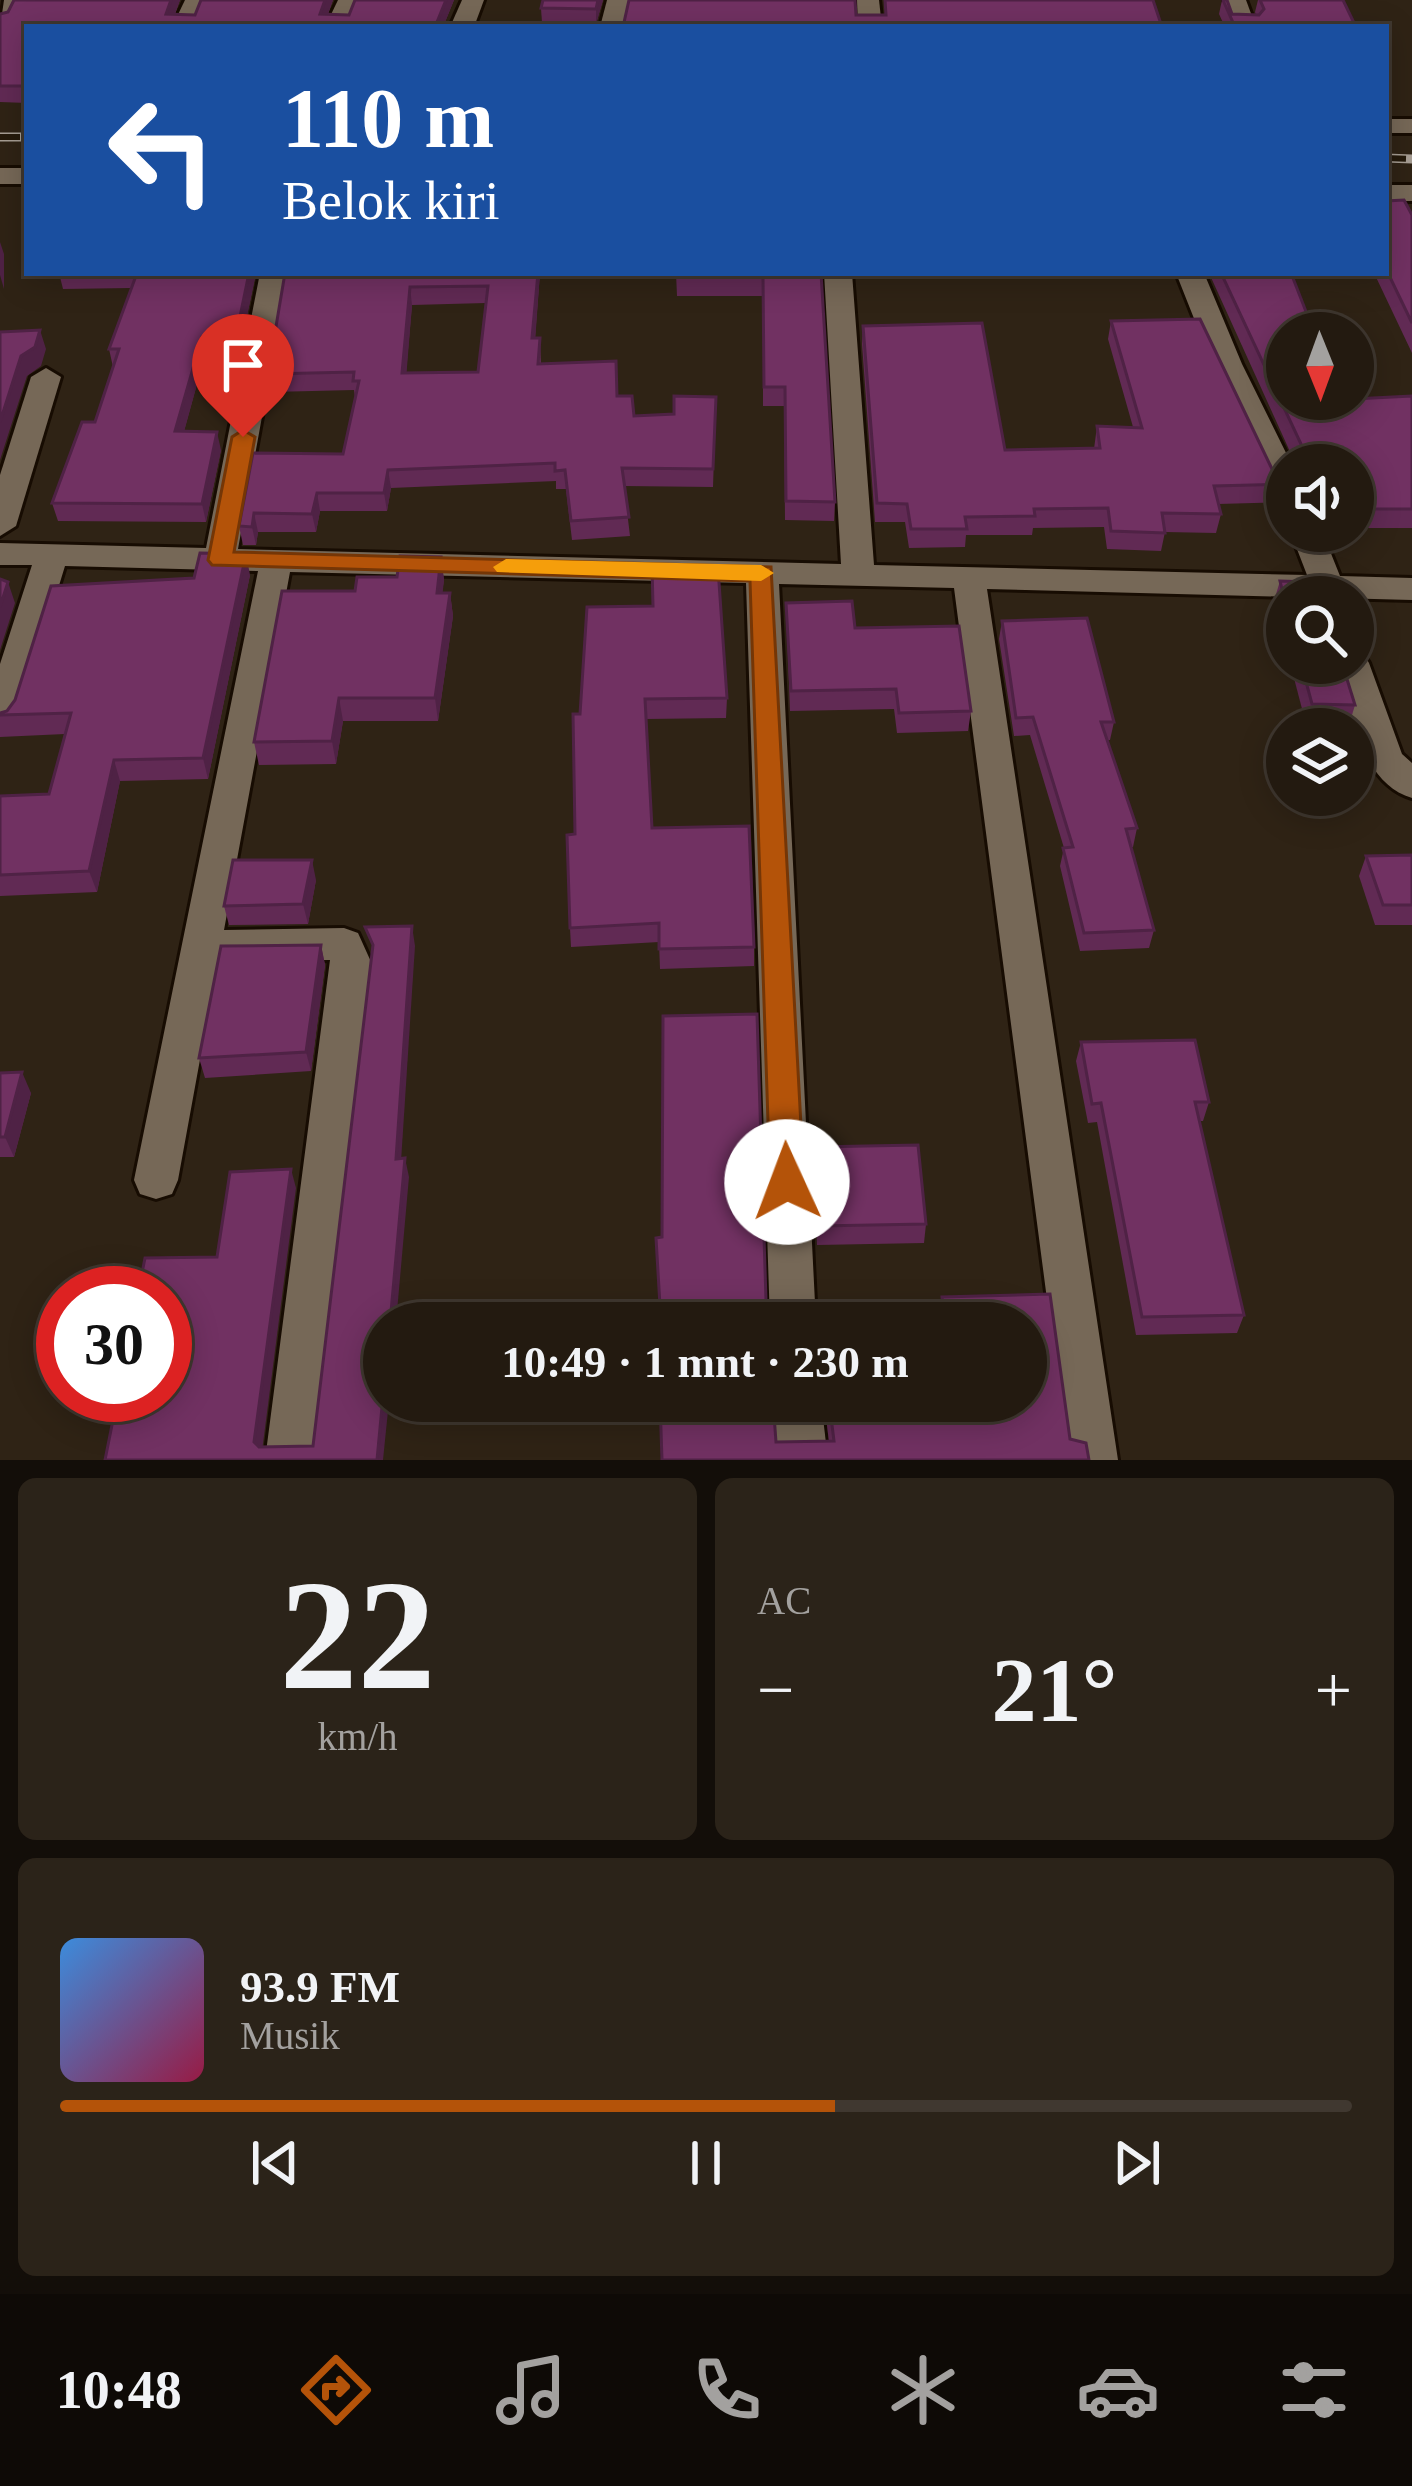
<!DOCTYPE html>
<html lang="id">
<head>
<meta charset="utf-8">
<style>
	:root { --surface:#231a10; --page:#2b2319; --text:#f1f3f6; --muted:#a3a19f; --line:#403830; --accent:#b45309 }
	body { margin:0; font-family:Georgia,serif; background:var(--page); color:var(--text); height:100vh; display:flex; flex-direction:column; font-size:45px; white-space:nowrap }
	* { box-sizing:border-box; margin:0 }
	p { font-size:39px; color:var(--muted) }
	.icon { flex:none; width:66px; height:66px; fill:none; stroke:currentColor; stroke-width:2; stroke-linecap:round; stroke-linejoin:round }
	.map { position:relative; height:1460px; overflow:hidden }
	.sheet { display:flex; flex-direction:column; gap:18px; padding:18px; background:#130e09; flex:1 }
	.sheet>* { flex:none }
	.guide { position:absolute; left:24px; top:24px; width:1365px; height:252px; border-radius:0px; box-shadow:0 6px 30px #0003,0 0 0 3px var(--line); background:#1a4fa0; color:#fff; overflow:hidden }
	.needle { width:78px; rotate:179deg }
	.fabs { position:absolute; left:1266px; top:312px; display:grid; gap:24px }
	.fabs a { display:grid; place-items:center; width:108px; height:108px; border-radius:50%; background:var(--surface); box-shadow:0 6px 30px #0003,0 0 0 3px var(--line); font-size:60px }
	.speed { position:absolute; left:36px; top:1266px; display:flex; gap:24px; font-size:60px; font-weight:700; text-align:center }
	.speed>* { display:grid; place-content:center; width:156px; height:156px; border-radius:50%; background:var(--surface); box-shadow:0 6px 30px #0003,0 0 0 3px var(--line); line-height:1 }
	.speed .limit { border:18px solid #d22; background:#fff; color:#111 }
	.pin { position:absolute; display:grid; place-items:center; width:102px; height:102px; color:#fff; margin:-123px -51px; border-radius:50% 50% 50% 0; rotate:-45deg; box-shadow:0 0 12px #0007 }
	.pin .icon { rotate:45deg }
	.me { position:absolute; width:132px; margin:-66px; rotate:358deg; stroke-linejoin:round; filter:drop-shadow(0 0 9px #0008) }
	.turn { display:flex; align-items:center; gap:42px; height:252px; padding:0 60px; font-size:54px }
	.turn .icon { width:156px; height:156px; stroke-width:2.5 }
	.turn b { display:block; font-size:84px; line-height:102px }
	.big { font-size:90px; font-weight:700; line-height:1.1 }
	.sheet .widget { flex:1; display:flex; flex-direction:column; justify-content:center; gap:18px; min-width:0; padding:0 42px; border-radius:18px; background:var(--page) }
	.sheet .dial { align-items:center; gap:0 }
	.dial b { font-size:156px; line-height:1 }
	.song { display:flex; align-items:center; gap:36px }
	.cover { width:144px; height:144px; border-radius:18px; background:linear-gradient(135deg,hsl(210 70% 55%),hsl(340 70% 35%)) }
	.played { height:12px; border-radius:6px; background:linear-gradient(90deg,var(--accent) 60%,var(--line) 60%) }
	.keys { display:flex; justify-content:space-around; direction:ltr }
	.heat { display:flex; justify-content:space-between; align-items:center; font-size:66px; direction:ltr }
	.sheet .tiles { flex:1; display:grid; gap:18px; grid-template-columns:1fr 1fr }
	.widget:last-child { grid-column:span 2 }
	.trip { position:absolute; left:363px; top:1302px; width:684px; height:120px; border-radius:60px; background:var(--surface); box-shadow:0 6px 30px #0003,0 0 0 3px var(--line); font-weight:700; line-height:120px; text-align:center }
	.tabs { display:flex; height:192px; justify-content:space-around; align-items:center; background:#0e0a06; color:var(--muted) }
	.tabs .icon { width:84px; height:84px }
	.tabs .current { color:var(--accent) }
	.tabs b { font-size:54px; color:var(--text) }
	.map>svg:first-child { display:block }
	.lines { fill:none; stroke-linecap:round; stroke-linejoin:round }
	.minor-casing { stroke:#170c02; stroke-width:6 }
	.minor { fill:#766857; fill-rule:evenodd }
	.rail-casing { stroke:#a69d93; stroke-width:9 }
	.rail { stroke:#251a0b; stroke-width:6; stroke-dasharray:20; stroke-linecap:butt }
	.wall { fill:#612a54; fill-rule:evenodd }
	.shaded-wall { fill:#4f2245 }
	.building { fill:#713162; stroke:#4f2245; stroke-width:3; fill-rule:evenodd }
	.route { fill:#b45309; stroke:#753606; stroke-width:3 }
	.slow { fill:#f59e0b }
</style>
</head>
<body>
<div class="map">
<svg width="1412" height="1460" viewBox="0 0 1412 1460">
	<rect width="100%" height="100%" fill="#2f2315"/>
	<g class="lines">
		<defs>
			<g id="minor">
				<polygon points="4,0 26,0 8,26 0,28"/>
				<polygon points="185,0 207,0 196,27 172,27"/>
				<polygon points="338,0 360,0 349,27 325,27"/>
				<polygon points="462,0 484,0 474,27 450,27"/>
				<polygon points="607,0 629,0 624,27 600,27"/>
				<polygon points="857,0 879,0 882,27 858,27"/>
				<polygon points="1224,0 1246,0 1256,27 1232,27"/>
				<rect x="1386" y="119" width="26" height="14"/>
				<rect x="0" y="168" width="27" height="16"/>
				<rect x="1386" y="185" width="26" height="16"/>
				<polygon points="260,273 288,273 238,549 841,564 824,273 852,273 874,565 1307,575 1290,531 1322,531 1340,576 1412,578 1412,600 987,589 1118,1460 1068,1460 954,588 779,584 816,1323 770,1323 746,583 290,572 224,930 344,928 358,933 372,964 315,1460 265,1460 330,960 218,961 178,1180 172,1194 156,1199 140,1194 134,1180 258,571 65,566 18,719 13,728 0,732 0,664 32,565 0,565 0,543 206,548"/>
				<polygon points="1176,273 1204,273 1242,364 1292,465 1287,465 1287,496 1271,486 1212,364"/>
				<polygon points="46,368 61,377 16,526 0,536 0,475 31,377"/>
				<path d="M1353 651 1364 655 1369 663 1402 754 1412 763V798C1360 783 1350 708 1335 663H1353Z"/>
				<polygon points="773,1401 821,1401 828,1460 778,1460"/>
			</g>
		</defs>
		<use href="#minor" class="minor-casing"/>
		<use href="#minor" class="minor"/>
		<defs>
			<g id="rail">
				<polyline points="0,137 27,137"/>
				<polyline points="1386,158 1412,159"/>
			</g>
		</defs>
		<use href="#rail" class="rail-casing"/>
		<use href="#rail" class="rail"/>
	</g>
	<g class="wall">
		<polygon points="180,0 175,14 195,15 333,0 328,14 349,15 355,0 454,0 443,27 27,27 27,103 0,102 0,14"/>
		<polygon points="543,0 603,0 596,24 542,23 541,8"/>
		<polygon points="1222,0 1227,0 1232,14 1256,15 1255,12 1258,0 1343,0 1356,27 1225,27 1219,14"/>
		<polygon points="1386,201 1412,215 1412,353 1375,275 1291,275 1312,327 1353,399 1412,396 1412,528 1359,528 1356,521 1353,465 1296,465 1209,273 1386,273"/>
		<polygon points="59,273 256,273 239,354 205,355 184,431 221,450 206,522 58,521 52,503 95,422 113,367 109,349 131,288 63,289"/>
		<path d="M285 273H540L535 338H540L541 364 617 396 634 416 674 414 716 397 713 487 624 486 630 536 572 540 566 489H556V481L391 488 387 511H320L316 532H258L256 545H243L239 526 253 453 343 454 355 398 354 390 271 392 268 374ZM486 303 478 372 406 373 412 305Z"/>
		<polygon points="676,273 821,273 835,502 834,521 785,520 784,406 763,406 763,296 677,296"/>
		<polygon points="1090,273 1175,273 1174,279 1091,277"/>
		<polygon points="1111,321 1272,469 1287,476 1287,502 1218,504 1221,514 1216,533 1165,532 1161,551 1107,549 1104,527 1033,528 1032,535 966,535 965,547 909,548 905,522 875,522 862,344 863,326 1005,450 1094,449 1097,426 1133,427 1108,339"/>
		<polygon points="441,557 444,580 442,593 450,593 453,616 438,721 343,721 336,764 259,765 254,742 355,591 397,577"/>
		<polygon points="250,575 208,779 120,781 97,892 0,896 0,796 49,794 65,734 0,737 0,713 7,711"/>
		<polygon points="1280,581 1287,597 1287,650 1274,601"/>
		<polygon points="786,603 855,628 971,711 968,731 897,733 894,709 790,711"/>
		<polygon points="587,607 727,698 726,718 646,719 652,828 754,947 754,966 660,969 659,942 571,947 570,928 580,714"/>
		<polygon points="1002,621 1114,722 1110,740 1107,740 1137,828 1133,847 1131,847 1154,930 1149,948 1080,951 1060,866 1064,848 1030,735 1014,736 999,639"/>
		<polygon points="1290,663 1342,663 1355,705 1349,725 1306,724"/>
		<polygon points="1412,855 1412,925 1375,925 1359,876 1366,856"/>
		<polygon points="316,880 308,924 229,925 224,906"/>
		<polygon points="321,945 325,965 311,1071 205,1078 199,1058"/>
		<polygon points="1081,1042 1209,1102 1203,1121 1200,1121 1244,1315 1237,1333 1136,1335 1097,1122 1088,1123 1076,1061"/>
		<polygon points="0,1073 31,1093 14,1157 0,1157"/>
		<polygon points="814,1147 926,1224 924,1243 817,1245 813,1165"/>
		<polygon points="1050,1294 1070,1439 1086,1443 1089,1460 662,1460 660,1401 773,1401 776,1442 829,1442 824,1401 1026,1401 1026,1323 938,1323 942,1297"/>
	</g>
	<g class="shaded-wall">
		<polygon points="171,0 180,0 170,27 166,14"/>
		<polygon points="325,0 333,0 323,27 320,14"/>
		<polygon points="446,0 454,0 443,27 435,27"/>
		<polygon points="598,0 603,0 596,24 596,9"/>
		<polygon points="0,242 4,254 4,289 0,275"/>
		<polygon points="249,273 256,273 239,354 236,336"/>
		<polygon points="538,273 540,273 534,356 532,338"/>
		<polygon points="410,287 412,305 405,392 402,373"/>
		<polygon points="40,330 46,349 41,366 27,376 0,460 0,422 21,356"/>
		<polygon points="202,337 205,355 179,450 175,431"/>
		<polygon points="217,432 221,450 206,522 202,504"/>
		<polygon points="388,470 391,488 387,511 384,493"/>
		<polygon points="317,493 320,511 316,532 312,514"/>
		<polygon points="1362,503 1356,521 1353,523 1353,506"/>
		<polygon points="254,513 258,532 256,545 252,527"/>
		<polygon points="246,554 250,575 208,779 203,758"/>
		<polygon points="441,557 444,580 440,616 437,593"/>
		<polygon points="8,582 15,603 0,650 0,607"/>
		<polygon points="450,593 453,616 438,721 435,698"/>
		<polygon points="339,698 343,721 336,764 332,741"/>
		<polygon points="114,760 120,781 97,892 89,871"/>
		<polygon points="312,860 316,880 308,924 303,904"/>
		<polygon points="412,926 415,946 400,1177 396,1159"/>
		<polygon points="321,945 325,965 311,1071 306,1052"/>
		<polygon points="22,1072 31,1093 14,1157 5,1137"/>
		<polygon points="405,1158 409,1177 396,1323 390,1323"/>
		<polygon points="291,1169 296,1188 261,1459 254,1442"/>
		<polygon points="384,1386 384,1401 389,1401 383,1460 377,1460"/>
	</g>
	<g class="building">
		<polygon points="14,0 171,0 166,14 195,15 201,0 325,0 320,14 349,15 355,0 446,0 435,27 27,27 27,86 0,86 0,14 8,12"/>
		<polygon points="543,0 598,0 596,9 541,8"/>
		<polygon points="629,0 855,0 856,15 886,15 885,0 1153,0 1162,27 623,27"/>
		<polygon points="1223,0 1227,0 1232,14 1259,15 1264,9 1260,0 1343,0 1356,27 1235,27"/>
		<polygon points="1404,200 1412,215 1412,323 1386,269 1386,201"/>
		<polygon points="137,273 249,273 236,336 202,337 175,431 217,432 202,504 52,503 82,422 95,422 119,349 109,349"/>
		<path d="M285 273H538L532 338H540L538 364 616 361 617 396H632L634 416 674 414V396L716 397 713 469 622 468 629 517 571 521 565 470 555 471V463L388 470 384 493H317L312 514 254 513 252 527 239 526 253 453 343 454 359 381H353L354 372 268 374ZM488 286 478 372 402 373 410 287Z"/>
		<polygon points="676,273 821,273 835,502 786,501 785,387 764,387 763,277 676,277"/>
		<polygon points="1221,273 1291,273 1312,327 1321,327 1323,333 1287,333 1287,399 1353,399 1412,396 1412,509 1365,509 1362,503 1353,506 1353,465 1298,465 1301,444"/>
		<polygon points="1200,319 1272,469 1287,476 1287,484 1214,486 1221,514 1162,513 1165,533 1111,531 1108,508 1034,509 1035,516 965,517 967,529 911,529 907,504 877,503 863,326 982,323 1005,450 1100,448 1097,426 1142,428 1111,321"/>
		<polygon points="40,330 35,347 21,356 0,422 0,332"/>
		<polygon points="200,553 246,554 203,758 114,760 89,871 0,875 0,796 49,794 71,713 0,715 0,713 7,711 15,700 51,586 194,578"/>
		<polygon points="400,556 441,557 437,593 450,593 435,698 339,698 332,741 254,742 282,591 355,591 357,577 397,577"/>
		<polygon points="652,566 718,568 727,698 645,699 652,828 749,826 754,947 659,949 659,923 570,928 567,835 575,834 573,714 580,714 587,607 653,606"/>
		<polygon points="0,579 8,582 0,607"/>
		<polygon points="1280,581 1338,583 1342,597 1287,597 1287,609"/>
		<polygon points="852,601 855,628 959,626 971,711 899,713 896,689 791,691 786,603"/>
		<polygon points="1087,618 1114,722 1101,722 1137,828 1126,829 1154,930 1084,933 1063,848 1073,847 1033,717 1016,718 1002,621"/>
		<polygon points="1301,663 1342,663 1355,705 1312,704"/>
		<polygon points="1412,855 1412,905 1383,905 1366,856"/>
		<polygon points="233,860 312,860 303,904 224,906"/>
		<polygon points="412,926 396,1159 405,1158 390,1323 384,1323 384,1386 377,1460 105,1460 118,1395 165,1395 165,1293 138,1293 145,1258 217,1257 230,1172 291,1169 254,1442 259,1447 313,1446 373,945 365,927"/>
		<polygon points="321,945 306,1052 199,1058 221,946"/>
		<polygon points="757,1014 766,1300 773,1305 775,1323 661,1323 656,1238 662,1237 663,1016"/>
		<polygon points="1195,1040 1209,1102 1195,1102 1244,1315 1142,1317 1101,1103 1092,1104 1081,1042"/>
		<polygon points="22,1072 5,1137 0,1137 0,1073"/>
		<polygon points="918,1145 926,1224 818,1226 814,1147"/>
		<polygon points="1050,1294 1070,1439 1086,1443 1089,1460 662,1460 660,1401 773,1401 776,1442 834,1441 829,1401 1026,1401 1026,1323 945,1323 942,1297"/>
	</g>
	<polygon class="route" points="243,430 255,437 234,552 771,567 804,1182 799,1193 787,1197 775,1193 770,1182 750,581 212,565 208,560 232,437"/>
	<polygon class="slow" points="506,559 761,565 774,573 761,581 497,572 493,567"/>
</svg>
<div class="fabs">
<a><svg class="needle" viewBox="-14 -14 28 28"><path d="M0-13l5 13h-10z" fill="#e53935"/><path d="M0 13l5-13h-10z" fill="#a3a19f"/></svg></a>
<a><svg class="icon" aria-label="sound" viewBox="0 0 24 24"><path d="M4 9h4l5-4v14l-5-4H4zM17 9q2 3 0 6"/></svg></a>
<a><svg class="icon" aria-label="search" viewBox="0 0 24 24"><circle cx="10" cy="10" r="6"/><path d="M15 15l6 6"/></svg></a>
<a><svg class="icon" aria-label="layers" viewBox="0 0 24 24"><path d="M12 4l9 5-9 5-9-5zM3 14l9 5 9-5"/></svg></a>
</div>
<div class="speed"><div class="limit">30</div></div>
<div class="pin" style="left:243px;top:437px;background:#d93025"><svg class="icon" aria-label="arrive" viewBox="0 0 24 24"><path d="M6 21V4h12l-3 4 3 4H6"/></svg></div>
<svg class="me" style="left:787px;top:1182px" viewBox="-20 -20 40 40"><circle r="19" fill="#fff"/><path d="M0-13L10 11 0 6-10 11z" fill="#b45309"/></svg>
<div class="trip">10:49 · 1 mnt · 230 m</div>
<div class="guide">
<div class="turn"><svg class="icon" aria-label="left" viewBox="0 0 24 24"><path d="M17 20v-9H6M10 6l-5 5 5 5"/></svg><div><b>110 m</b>Belok kiri</div></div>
</div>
</div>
<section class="sheet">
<div class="tiles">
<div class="widget dial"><b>22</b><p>km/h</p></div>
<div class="widget"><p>AC</p>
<div class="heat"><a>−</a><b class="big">21°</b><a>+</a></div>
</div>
<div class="widget">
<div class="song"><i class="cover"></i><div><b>93.9 FM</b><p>Musik</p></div></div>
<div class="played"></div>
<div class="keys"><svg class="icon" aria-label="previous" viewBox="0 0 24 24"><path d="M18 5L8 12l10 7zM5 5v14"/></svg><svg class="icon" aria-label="pause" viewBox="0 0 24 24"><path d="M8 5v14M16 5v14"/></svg><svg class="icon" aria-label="next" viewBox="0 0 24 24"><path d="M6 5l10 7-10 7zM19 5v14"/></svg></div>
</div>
</div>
</section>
<nav class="tabs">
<b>10:48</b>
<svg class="icon current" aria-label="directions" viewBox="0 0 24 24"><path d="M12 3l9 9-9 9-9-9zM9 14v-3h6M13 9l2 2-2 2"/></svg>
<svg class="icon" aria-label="music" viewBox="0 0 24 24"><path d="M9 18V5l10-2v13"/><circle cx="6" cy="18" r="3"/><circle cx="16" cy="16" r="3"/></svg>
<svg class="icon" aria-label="phone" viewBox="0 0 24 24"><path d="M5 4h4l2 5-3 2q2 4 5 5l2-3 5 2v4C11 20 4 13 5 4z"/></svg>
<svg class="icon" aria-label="climate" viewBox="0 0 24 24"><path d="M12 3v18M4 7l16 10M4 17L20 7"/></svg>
<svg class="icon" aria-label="car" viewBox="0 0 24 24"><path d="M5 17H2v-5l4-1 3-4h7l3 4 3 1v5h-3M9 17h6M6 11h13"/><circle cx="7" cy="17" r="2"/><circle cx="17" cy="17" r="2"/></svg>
<svg class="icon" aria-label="filters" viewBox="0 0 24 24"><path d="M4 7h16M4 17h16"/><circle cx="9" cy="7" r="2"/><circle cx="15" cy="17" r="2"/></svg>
</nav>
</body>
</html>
